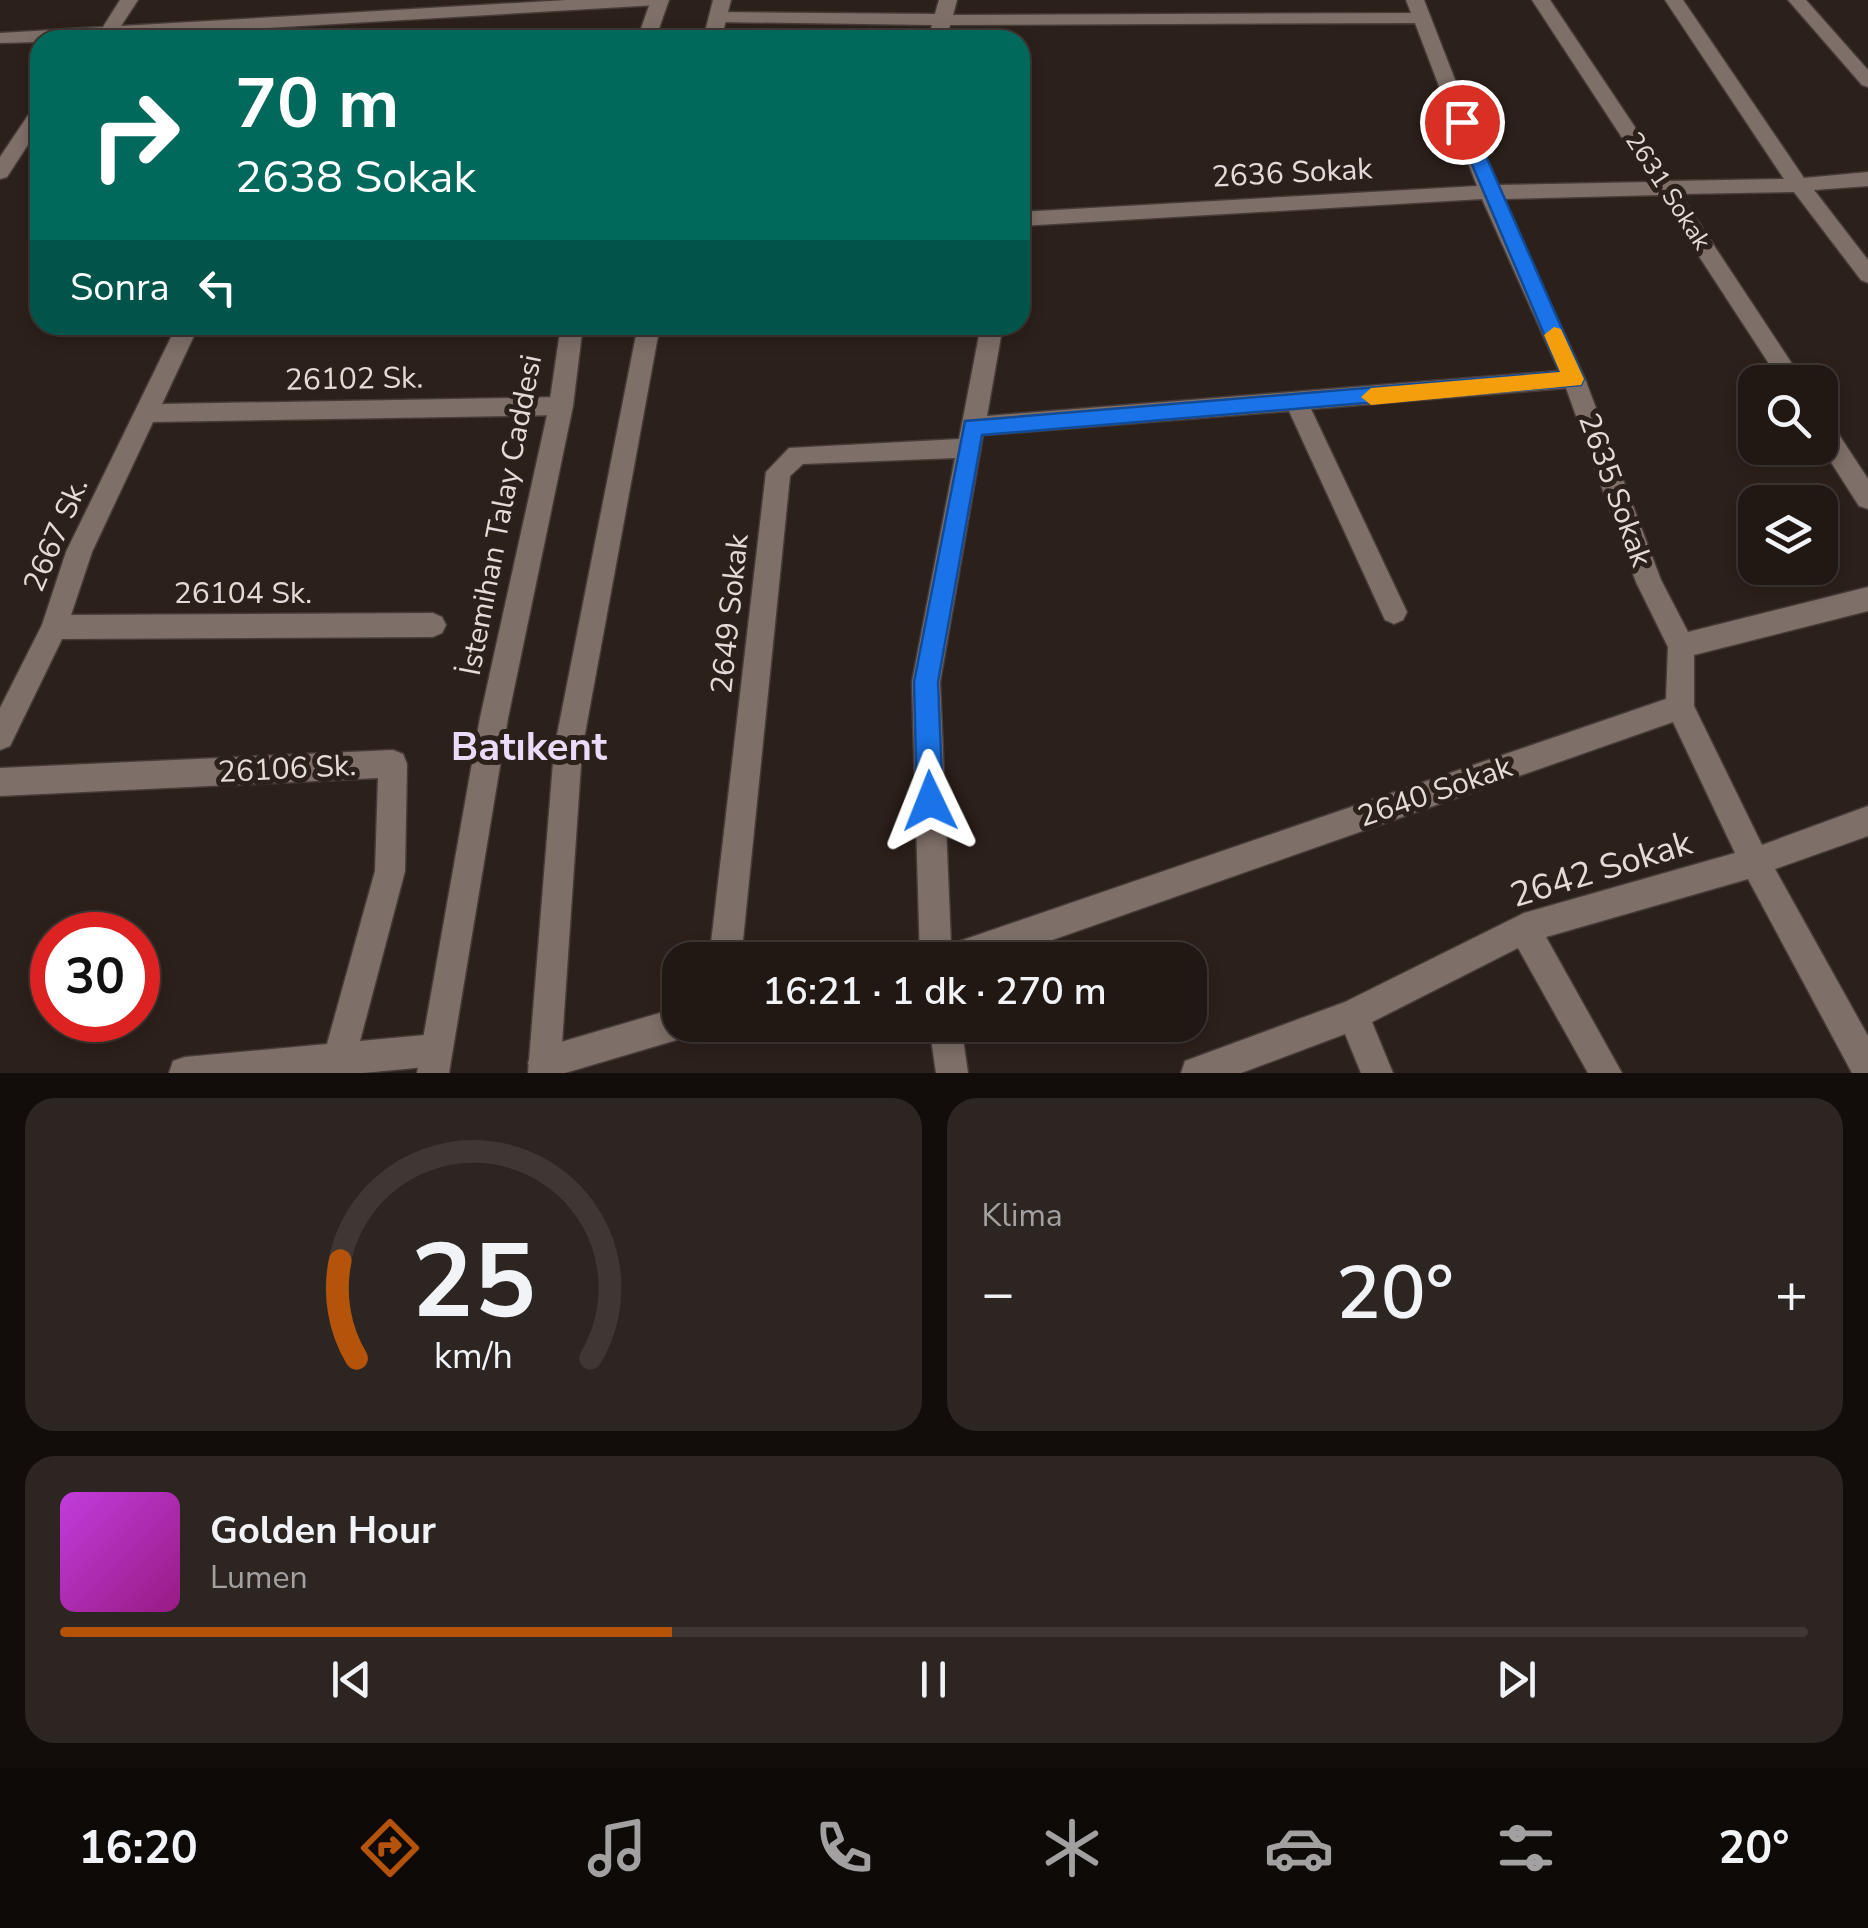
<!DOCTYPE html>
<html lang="tr">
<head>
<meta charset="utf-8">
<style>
	:root { --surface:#211814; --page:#2d2522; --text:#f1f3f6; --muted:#a2a0a0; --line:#3e3734; --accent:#b45309 }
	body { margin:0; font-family:"Nunito Sans",sans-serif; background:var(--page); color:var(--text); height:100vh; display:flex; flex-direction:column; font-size:38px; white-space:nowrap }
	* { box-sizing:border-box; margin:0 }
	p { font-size:32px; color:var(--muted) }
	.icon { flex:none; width:55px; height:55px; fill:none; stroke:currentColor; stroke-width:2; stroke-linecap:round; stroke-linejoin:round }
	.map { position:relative; height:1073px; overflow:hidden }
	.details { display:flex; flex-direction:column; gap:25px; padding:25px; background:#120d0b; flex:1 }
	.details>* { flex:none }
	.guide { position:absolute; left:30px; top:30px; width:1000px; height:305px; border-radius:30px; box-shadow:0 5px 15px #0003,0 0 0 2px var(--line); background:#00695c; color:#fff; overflow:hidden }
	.controls { position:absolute; left:1738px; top:365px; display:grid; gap:20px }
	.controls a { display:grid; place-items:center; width:100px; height:100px; border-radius:20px; background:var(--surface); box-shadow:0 5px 15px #0003,0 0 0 2px var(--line); font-size:50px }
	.speed { position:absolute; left:30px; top:912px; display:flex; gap:20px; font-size:50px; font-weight:700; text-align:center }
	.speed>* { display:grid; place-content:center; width:130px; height:130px; border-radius:50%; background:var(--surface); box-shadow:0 5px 15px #0003,0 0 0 2px var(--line); line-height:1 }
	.speed .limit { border:15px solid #d22; background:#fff; color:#111 }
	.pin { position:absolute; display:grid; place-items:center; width:85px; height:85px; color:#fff; margin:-42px; border:5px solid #fff; border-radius:50%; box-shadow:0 2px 10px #0007 }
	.me { position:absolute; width:110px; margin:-55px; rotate:358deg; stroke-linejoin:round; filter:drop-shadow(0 0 8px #0008) }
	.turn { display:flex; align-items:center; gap:35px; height:210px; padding:0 40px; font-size:45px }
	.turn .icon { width:130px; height:130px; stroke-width:2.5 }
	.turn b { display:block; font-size:70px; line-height:85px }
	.then { display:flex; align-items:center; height:95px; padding:0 40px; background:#0003; gap:20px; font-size:38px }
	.big { font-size:75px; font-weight:600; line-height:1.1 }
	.details .tile { flex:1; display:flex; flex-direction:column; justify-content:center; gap:15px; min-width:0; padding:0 35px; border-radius:30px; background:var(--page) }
	.details .dial { align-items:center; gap:0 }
	.dial svg { height:260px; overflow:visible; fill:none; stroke:var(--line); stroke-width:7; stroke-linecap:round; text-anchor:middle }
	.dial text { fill:var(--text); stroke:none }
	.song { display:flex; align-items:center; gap:30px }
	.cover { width:120px; height:120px; border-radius:15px; background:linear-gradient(135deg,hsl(290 70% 55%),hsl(310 70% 35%)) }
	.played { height:10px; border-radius:5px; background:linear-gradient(90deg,var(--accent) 35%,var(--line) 35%) }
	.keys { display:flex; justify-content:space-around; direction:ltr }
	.heat { display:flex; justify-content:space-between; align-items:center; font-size:55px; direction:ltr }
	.details .tiles { flex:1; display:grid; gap:25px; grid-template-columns:1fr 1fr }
	.tile:last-child { grid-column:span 2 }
	.trip { position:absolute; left:662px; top:942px; width:545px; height:100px; border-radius:30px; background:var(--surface); box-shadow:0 5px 15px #0003,0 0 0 2px var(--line); font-weight:600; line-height:100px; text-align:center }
	.tabs { display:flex; height:160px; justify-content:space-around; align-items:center; background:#0d0a08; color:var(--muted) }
	.tabs .icon { width:70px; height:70px }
	.tabs .on { color:var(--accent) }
	.tabs b { font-size:45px; color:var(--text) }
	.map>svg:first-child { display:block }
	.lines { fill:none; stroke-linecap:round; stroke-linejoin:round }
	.street-casing { stroke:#463b38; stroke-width:3 }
	.secondary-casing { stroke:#463b38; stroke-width:3 }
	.street { fill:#7e6f68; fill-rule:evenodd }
	.secondary { fill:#7e6f68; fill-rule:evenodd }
	.route { fill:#1a73e8; stroke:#114b97; stroke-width:2.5 }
	.slow { fill:#f59e0b }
	.labels { text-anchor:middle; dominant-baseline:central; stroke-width:10; stroke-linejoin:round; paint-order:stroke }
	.far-street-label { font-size:25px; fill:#e4dbd8; stroke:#2c201a }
	.street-label { font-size:30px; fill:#e4dbd8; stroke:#2c201a }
	.near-street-label { font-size:35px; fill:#e4dbd8; stroke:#2c201a }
	.district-label { font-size:40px; font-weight:bold; fill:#eadcf8; stroke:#2c201a }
</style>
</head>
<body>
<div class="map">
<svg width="1868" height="1073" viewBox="0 0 1868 1073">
	<rect width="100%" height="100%" fill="#2c201a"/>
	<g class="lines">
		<defs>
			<g id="street">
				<polygon points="120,0 138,0 121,26 567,0 666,0 657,5 114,37 112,40 0,43 0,33 103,27"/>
				<path d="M939 0H957L953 15 1411 13 1406 0H1424L1496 185 1651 182 1532 0H1550L1671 181 1784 179 1665 0H1683L1804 178 1868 172V186L1814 190 1868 260V283L1861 280 1794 192 1680 194 1804 382H1781L1659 195 1502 199 1585 379 1661 580 1688 632 1868 587V611L1694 655V706L1762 845 1868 806V836L1775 869 1868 1036V1073H1852L1748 879 1546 937 1622 1073H1588L1518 948 1372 1022 1393 1073H1361L1345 1034 1241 1073H1181L1185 1061 1345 1002 1524 913 1735 853 1673 722 995 960H920L912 682 955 458 803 464 790 476 741 960H709L766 472 789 448 959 439 981 325H1003L987 416 1559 371 1482 199 1020 226V212L1477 186 1415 23 950 25 946 40H928L932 25 718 22 709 17 718 12 935 14ZM1566 388 1636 582 1668 647 1666 699 951 944 940 682 983 435 1289 411 1385 620 1394 624 1403 620 1407 612 1311 409Z"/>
				<polygon points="1788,0 1806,0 1868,70 1868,87 1862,85"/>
				<polygon points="40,106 40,126 7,177 0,179 0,157 33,108"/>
				<polygon points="177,325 199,325 162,404 561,397 573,406 561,415 153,422 92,552 71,615 433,613 442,617 446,625 442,633 433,637 62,639 10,746 0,750 0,708 42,625 66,552"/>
				<polygon points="1820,416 1828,418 1868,479 1868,509 1859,506 1820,445"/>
				<polygon points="393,750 403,754 407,764 405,871 360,1041 436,1034 447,1039 452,1050 447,1061 436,1066 363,1073 169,1073 173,1061 185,1057 327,1044 375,871 378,778 0,796 0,768"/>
				<polygon points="680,1007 680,1025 695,1025 691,1034 680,1039 565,1073 532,1073 528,1063 532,1051 544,1047"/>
				<polygon points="929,1025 961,1025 968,1073 936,1073"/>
			</g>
			<g id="secondary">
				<polygon points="651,0 669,0 655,40 637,40"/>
				<polygon points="713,0 731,0 721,40 703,40"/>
				<polygon points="561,325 583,325 573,406 508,718 449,1073 417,1073 480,718 549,406"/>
				<polygon points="638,325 660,325 582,750 560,1073 528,1073 554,750"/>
			</g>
		</defs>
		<use href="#street" class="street-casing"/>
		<use href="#secondary" class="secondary-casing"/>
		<use href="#street" class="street"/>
		<use href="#secondary" class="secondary"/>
	</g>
	<polygon class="route" points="1462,117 1471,122 1584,379 1581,385 982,435 938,682 943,801 940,810 930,814 921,810 917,801 914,682 965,421 1560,372 1454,122"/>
	<polygon class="slow" points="1554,327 1561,329 1584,379 1581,385 1371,405 1361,397 1371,388 1560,372 1544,335"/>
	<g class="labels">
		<g class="far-street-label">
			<text transform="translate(1668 191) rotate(57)">2631 Sokak</text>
		</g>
		<g class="street-label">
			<text transform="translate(1292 173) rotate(-3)">2636 Sokak</text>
			<text transform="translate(354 379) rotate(-1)">26102 Sk.</text>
			<text transform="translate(1615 490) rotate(70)">2635 Sokak</text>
			<text transform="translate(501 515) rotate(-79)">İstemihan Talay Caddesi</text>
			<text transform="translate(56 535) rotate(-67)">2667 Sk.</text>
			<text x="243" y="593">26104 Sk.</text>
			<text transform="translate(730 614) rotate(-84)">2649 Sokak</text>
			<text transform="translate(287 769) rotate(-3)">26106 Sk.</text>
			<text transform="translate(1435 792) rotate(-19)">2640 Sokak</text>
		</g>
		<g class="near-street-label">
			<text transform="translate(1601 869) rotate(-17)">2642 Sokak</text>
		</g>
		<g class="district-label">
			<text x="529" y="747">Batıkent</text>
		</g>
	</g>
</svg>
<div class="controls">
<a><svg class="icon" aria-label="search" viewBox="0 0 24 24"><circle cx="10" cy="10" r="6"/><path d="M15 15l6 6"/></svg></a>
<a><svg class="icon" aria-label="layers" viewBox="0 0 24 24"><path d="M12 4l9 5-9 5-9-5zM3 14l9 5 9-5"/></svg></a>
</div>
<div class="speed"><div class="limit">30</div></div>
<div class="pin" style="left:1462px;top:122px;background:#d93025"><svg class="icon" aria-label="arrive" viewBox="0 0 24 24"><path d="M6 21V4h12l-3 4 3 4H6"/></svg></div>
<svg class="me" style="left:930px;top:801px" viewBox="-20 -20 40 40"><path d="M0-17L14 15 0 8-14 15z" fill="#1a73e8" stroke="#fff" stroke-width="4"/></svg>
<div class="trip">16:21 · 1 dk · 270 m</div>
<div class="guide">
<div class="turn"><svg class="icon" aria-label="right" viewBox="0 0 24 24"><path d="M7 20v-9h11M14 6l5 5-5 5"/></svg><div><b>70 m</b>2638 Sokak</div></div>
<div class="then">Sonra<svg class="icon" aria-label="left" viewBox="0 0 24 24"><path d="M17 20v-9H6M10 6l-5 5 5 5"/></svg></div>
</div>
</div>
<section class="details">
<div class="tiles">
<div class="tile dial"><svg viewBox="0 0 100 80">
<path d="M14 69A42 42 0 1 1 86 69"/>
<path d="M14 69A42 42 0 0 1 9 39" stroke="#b45309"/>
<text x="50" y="56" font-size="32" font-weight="700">25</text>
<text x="50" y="72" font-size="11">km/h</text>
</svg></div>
<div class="tile"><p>Klima</p>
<div class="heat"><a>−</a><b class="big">20°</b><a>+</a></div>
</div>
<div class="tile">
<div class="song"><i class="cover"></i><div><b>Golden Hour</b><p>Lumen</p></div></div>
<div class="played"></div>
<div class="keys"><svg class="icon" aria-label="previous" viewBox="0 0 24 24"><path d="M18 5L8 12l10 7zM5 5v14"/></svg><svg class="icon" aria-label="pause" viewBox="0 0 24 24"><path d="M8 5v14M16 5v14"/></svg><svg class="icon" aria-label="next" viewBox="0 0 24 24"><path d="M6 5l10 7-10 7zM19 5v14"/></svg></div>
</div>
</div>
</section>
<nav class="tabs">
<b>16:20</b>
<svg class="icon on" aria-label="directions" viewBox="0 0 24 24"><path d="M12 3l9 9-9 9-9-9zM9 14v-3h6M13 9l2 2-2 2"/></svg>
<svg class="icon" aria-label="music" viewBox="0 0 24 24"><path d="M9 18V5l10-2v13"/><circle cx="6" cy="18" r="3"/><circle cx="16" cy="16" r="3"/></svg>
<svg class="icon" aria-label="phone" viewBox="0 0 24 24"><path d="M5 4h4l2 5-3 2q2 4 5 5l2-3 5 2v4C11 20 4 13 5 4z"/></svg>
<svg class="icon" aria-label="climate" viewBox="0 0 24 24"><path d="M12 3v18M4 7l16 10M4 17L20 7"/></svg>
<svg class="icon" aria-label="car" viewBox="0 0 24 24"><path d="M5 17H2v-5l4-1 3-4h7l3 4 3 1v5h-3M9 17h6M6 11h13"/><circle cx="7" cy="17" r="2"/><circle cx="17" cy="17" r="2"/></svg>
<svg class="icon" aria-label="filters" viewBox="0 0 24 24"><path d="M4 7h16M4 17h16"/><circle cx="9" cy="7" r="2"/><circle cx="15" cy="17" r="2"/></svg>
<b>20°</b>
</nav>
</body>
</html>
